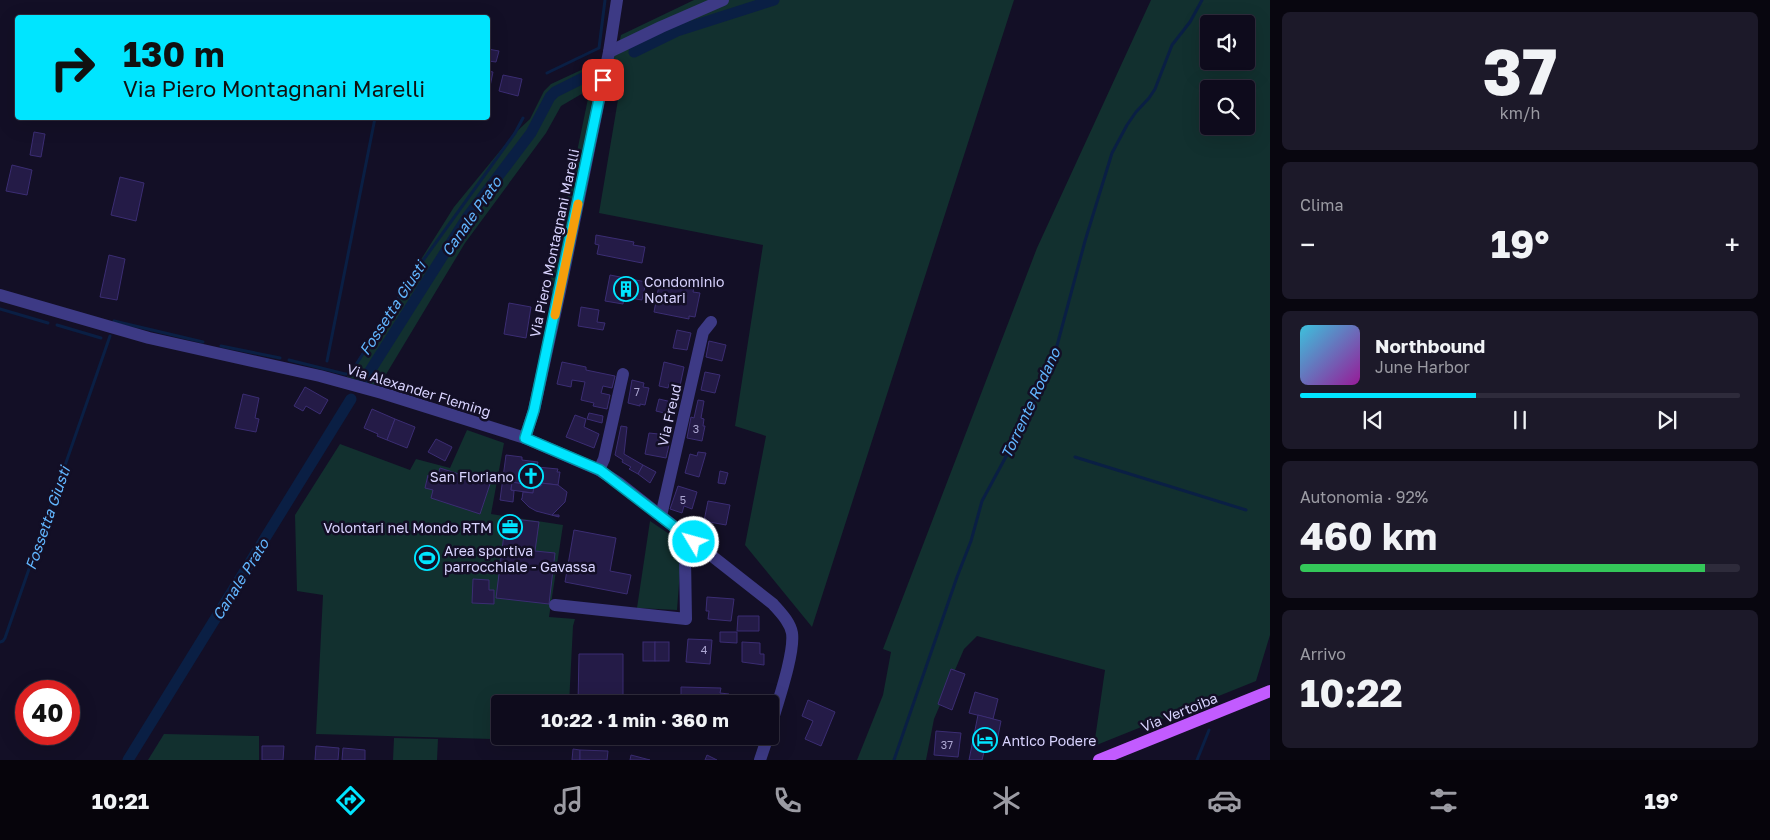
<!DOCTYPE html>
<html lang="it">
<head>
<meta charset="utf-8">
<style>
	:root { --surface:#0e0b1c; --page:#1c1929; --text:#f1f3f6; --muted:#9b9ba3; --line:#2e2b3b; --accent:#00e5ff }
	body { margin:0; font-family:"Golos Text",sans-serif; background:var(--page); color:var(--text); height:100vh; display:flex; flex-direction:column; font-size:19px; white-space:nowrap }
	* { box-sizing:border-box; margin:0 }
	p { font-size:16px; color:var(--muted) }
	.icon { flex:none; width:28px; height:28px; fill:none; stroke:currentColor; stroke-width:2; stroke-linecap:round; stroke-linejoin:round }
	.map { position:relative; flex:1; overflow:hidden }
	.drawer { display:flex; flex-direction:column; gap:12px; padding:12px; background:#08060f; width:500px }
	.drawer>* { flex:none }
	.guide { position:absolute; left:15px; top:15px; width:475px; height:105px; border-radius:5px; box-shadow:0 5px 20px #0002,0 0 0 1px var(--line); background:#00e5ff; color:#111; overflow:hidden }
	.controls { position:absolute; left:1200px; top:15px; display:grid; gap:10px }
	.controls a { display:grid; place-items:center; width:55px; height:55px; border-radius:5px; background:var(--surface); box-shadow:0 5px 20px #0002,0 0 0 1px var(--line); font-size:25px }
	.speed { position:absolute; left:15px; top:680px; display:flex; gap:10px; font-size:25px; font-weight:700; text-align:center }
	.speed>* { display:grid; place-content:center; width:65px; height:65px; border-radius:50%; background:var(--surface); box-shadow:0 5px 20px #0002,0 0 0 1px var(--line); line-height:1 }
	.speed .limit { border:8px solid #d22; background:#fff; color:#111 }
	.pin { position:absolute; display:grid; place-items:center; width:42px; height:42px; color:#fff; margin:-21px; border-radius:10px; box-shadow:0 2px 8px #0006 }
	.me { position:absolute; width:55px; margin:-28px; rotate:307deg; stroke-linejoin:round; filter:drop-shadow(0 0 4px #0008) }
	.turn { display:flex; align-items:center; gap:18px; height:105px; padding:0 25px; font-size:22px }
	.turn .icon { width:65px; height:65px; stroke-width:2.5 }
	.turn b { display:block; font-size:35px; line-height:42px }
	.big { font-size:38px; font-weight:700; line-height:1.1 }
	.drawer .widget { flex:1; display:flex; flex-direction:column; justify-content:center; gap:8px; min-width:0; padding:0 18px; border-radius:8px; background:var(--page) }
	.drawer .dial { align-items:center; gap:0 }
	.dial b { font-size:65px; line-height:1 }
	.song { display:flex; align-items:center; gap:15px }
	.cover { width:60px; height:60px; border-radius:8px; background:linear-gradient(135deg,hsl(190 70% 55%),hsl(300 70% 35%)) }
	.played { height:5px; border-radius:2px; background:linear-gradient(90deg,var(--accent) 40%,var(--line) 40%) }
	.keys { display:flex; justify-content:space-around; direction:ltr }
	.heat { display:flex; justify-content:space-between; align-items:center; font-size:28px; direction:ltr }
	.charge { height:8px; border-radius:4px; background:linear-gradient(90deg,#34c759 92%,var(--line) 0) }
	.trip { position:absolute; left:491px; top:695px; width:288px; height:50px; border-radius:5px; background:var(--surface); box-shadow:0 5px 20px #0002,0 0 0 1px var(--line); font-weight:700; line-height:50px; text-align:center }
	.tabs { display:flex; height:80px; justify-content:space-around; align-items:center; background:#06040b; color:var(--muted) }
	.tabs .icon { width:35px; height:35px }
	.tabs .active { color:var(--accent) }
	.tabs b { font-size:22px; color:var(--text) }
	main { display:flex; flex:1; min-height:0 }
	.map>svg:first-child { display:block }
	.green { fill:#12302f; fill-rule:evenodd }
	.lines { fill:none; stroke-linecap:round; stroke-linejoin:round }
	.stream { stroke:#0a1f44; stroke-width:3 }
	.canal { stroke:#0a1f44; stroke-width:11 }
	.building { fill:#241b47; stroke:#3b2d73; fill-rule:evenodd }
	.minor { stroke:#3d3a85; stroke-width:12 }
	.major { stroke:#c25bff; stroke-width:12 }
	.route-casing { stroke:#0095a6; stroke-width:12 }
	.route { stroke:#00e5ff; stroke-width:9 }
	.slow { stroke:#f59e0b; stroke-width:9 }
	.labels { text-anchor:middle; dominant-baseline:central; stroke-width:5; stroke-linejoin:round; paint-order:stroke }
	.number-label { font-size:11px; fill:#aca6d1 }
	.street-label { font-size:14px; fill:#d9d4ff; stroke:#130f26 }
	.poi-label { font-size:14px; fill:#d9d4ff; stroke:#130f26; text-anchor:start }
	.water-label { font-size:15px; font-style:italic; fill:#62b6ff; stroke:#130f26 }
</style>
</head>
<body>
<main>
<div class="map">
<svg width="1270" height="760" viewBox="0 0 1270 760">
	<rect width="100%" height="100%" fill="#130f26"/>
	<g class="green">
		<polygon points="694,0 1014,0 812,627 745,545 766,436 735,426 763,245 599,213 623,70 603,80 618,48 621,35"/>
		<path d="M1151 0H1270V635L1256 681 1094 746 1105 670 977 636 964 649 934 719 926 760H857L883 695 891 652 883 649 1037 248ZM1209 24H1246V61H1209ZM1209 89H1246V126H1209Z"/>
		<polygon points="592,65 597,65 600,67 554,293 548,292 590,89 561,106 546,133 465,243 379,386 347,377 454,207 514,134 530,119 544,91 551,84"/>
		<polygon points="467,430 504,443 491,514 563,525 549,617 575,619 573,626 569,704 500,704 500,736 568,736 568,741 316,734 323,595 297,591 295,515 340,444 410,470 416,459 450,468"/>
		<polygon points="650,521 681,542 681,558 677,610 637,608"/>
		<polygon points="164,734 259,736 259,760 148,760"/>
		<polygon points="394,738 438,739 437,760 393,760"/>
	</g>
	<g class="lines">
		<g class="stream">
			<polyline points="547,73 599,48 605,0"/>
			<polyline points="0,309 48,323"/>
			<polyline points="114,321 203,342"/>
			<polyline points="57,325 101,338"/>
			<polyline points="221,346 280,358"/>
			<polyline points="289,360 345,374 350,374 419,266 515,133 523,118"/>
			<polyline points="327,361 375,118"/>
			<polyline points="1075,457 1246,510"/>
			<polyline points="0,642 3,641 5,638 110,336"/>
			<polyline points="894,760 957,577 971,541 982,501 1023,425 1054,357 1085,241 1112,153 1127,125 1136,112 1149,98 1155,89 1172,45 1190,22 1202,0"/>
			<polyline points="1197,760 1209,730"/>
		</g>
		<g class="canal">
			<polyline points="634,52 677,31 774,0"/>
			<polyline points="363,382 468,216 531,133 550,97 555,92 599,70"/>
			<polyline points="128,760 351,399"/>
		</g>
	</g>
	<g class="building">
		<polygon points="488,49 499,51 496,62 488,61"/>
		<polygon points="488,71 493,72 488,96"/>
		<polygon points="503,75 522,79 518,96 499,91"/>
		<polygon points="34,132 45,134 41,157 30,155"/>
		<polygon points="12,165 32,170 27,195 6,191"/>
		<polygon points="120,177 144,183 136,221 111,215"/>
		<polygon points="596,235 634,242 633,245 645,247 642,263 597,254 599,245 595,244"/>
		<polygon points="109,255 125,259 117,300 100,297"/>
		<polygon points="610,275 646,282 642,300 624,297 623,304 605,301"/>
		<polygon points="660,280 694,287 693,292 700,293 695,317 689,316 689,319 654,312"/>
		<polygon points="509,303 531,307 526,338 504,334"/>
		<polygon points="581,307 599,310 597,322 605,323 603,330 578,326"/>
		<polygon points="677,330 691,333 687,350 673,348"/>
		<polygon points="709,341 726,345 722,361 706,357"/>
		<polygon points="562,362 586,367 586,370 615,376 612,388 603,386 601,393 610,395 607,409 593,406 594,403 581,400 585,382 572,380 571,387 557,384"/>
		<polygon points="664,362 684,367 680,386 669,384 668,388 659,386"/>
		<polygon points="705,372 720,375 715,393 701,390"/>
		<polygon points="632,380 644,383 643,387 649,388 645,405 640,404 640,406 628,403"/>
		<polygon points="305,387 328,400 320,414 306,406 303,411 294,406"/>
		<polygon points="243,394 259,398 255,418 259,419 256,432 235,428"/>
		<polygon points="659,399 676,403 673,415 656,411"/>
		<polygon points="698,400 704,401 701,418 704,419 703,426 705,426 702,441 687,438 691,417 694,418"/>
		<polygon points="372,409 395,419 387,440 377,436 378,434 364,428"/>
		<polygon points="589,413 603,416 602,423 587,419"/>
		<polygon points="575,415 586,419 584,427 599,434 594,448 566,437"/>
		<polygon points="395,419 415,427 407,448 387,440"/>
		<polygon points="621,426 627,427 624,454 643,465 638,474 629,469 631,467 622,462 623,460 615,455"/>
		<polygon points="649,433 668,435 666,444 669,445 666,458 645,454"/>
		<polygon points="436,439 452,447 445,461 428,452"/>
		<polygon points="698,452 706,453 699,477 685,473 690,454 697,456"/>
		<polygon points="506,455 522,457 522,460 538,462 537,467 558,469 557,472 560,472 558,485 541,483 541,486 534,485 535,482 523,480 523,484 512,482 511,490 514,491 513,502 500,500"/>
		<polygon points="643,465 656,472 650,483 638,474"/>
		<polygon points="440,468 490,484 480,514 431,498 433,490 425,488 428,475 437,478"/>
		<polygon points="720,471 728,473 725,484 718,483"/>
		<polygon points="523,480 535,482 533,493 511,490 512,482 523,484"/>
		<polygon points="541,483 558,485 567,492 565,502 552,515 559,515 559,517 536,511 529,507 521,499 522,499 523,492 533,493 534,485 541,486"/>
		<polygon points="678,486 697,492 692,509 684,506 682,513 670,509"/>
		<polygon points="708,501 730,505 726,525 704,521"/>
		<polygon points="506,518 539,522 535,551 555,553 549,604 496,598"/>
		<path d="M574 530 616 538 610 571 631 575 627 594 565 582ZM578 566 593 568 592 573 578 571Z"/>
		<polygon points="473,579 489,580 489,590 494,590 494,604 472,603"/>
		<polygon points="707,597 734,599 731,621 708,619 709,611 706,611"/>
		<polygon points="738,616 759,616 759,631 737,631"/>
		<polygon points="720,632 737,632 737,643 720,642"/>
		<polygon points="688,639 712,640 710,664 686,662"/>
		<rect x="643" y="642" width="12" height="19"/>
		<rect x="655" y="642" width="14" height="19"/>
		<polygon points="742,642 760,643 760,654 764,654 764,665 742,662"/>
		<polygon points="579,654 623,654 623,704 578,704"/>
		<polygon points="951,669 965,674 952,710 938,704"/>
		<polygon points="681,687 721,688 720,693 729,694 728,704 681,704"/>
		<polygon points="975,692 998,699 993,719 969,713"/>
		<polygon points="808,700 835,712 821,746 805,739 813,721 802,716"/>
		<polygon points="978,715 1001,721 996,746 986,744 982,760 969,760"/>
		<polygon points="936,731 961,733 958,757 934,755"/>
		<polygon points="680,736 719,736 719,738"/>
		<polygon points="262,746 284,746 283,760 262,760"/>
		<polygon points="316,746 339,748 338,760 315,760"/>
		<polygon points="343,748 365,750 365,760 342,760"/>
		<polygon points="573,749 580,750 580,760 572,760"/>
		<polygon points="580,750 608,751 607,760 580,760"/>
		<polygon points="631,755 650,760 630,760"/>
		<polygon points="707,755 717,760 705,760"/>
	</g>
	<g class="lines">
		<g class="minor">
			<polyline points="609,52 661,27 723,0"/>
			<path d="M0 295 149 338 320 376 382 393 525 438 599 470 619 483 773 604C781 613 790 622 792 633 795 654 776 707 770 729"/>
			<polyline points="525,438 534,410 560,291 609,52 617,0"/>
			<polyline points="599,470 604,459 623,374"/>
			<polyline points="661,516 703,332 711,322"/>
			<polyline points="555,605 686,619 685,558 689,549 694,542"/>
			<polyline points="760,760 768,736"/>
		</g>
		<polyline class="major" points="1099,760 1270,691"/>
	</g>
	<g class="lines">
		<defs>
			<polyline id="route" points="603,80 534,410 525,438 600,470 694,542"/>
		</defs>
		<use href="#route" class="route-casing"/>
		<use href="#route" class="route"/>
		<polyline class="slow" points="555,315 578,204"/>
	</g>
	<defs>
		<symbol id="building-ring" viewBox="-11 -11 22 22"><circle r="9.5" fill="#130f26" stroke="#00e5ff" stroke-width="1.5"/><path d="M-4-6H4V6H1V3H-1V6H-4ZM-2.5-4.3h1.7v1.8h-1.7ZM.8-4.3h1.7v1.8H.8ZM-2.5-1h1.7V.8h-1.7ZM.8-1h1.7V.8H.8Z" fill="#00e5ff"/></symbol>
		<symbol id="church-ring" viewBox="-11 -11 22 22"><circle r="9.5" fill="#130f26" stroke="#00e5ff" stroke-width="1.5"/><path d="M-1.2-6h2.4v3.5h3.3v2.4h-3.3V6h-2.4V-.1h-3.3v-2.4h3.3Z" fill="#00e5ff"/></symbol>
		<symbol id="office-ring" viewBox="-11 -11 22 22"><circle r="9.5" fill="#130f26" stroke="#00e5ff" stroke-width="1.5"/><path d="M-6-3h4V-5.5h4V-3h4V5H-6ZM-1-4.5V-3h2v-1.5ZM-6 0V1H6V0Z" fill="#00e5ff"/></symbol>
		<symbol id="stadium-ring" viewBox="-11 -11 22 22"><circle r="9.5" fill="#130f26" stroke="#00e5ff" stroke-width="1.5"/><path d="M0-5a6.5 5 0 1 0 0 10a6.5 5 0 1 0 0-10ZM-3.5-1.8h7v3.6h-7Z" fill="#00e5ff"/></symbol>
		<symbol id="hotel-ring" viewBox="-11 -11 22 22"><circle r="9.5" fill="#130f26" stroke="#00e5ff" stroke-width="1.5"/><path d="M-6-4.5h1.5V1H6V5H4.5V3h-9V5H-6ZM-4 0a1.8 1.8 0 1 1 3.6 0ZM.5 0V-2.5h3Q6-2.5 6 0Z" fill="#00e5ff"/></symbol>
	</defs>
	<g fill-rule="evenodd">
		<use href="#building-ring" x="612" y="275" width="28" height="28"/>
		<use href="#church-ring" x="517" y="462" width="28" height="28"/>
		<use href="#office-ring" x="496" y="513" width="28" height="28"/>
		<use href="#stadium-ring" x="413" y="544" width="28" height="28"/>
		<use href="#hotel-ring" x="971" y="726" width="28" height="28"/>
	</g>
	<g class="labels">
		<g class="number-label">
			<text x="637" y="391">7</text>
			<text x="696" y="428">3</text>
			<text x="683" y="499">5</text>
			<text x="704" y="649">4</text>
			<text x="947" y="744">37</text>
		</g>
		<g class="street-label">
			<text transform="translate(554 243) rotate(-78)">Via Piero Montagnani Marelli</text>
			<text transform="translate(419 390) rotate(17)">Via Alexander Fleming</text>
			<text transform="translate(669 415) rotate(-77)">Via Freud</text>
			<text transform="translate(1179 712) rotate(-22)">Via Vertoiba</text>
		</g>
		<g class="poi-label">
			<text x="644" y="281">Condominio<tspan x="644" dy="16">Notari</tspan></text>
			<text x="514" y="476" text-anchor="end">San Floriano</text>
			<text x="492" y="527" text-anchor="end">Volontari nel Mondo RTM</text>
			<text x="444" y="550">Area sportiva<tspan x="444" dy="16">parrocchiale - Gavassa</tspan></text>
			<text x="1002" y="740">Antico Podere</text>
		</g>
		<g class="water-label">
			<text transform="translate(471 216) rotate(-55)">Canale Prato</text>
			<text transform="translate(392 308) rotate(-57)">Fossetta Giusti</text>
			<text transform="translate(1030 403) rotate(-65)">Torrente Rodano</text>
			<text transform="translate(47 518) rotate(-71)">Fossetta Giusti</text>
			<text transform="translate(240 579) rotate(-58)">Canale Prato</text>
		</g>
	</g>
</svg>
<div class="controls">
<a><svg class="icon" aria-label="sound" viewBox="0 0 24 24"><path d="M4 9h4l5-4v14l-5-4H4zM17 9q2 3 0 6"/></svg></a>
<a><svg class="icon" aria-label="search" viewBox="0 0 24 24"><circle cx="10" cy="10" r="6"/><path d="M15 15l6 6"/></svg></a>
</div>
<div class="speed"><div class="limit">40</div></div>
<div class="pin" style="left:603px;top:80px;background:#d93025"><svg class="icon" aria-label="arrive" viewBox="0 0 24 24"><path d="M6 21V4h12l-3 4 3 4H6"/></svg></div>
<svg class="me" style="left:694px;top:542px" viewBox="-20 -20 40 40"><circle r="17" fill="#00e5ff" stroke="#fff" stroke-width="3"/><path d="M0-11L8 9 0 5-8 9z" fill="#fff"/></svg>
<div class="trip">10:22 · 1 min · 360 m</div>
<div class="guide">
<div class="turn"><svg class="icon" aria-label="right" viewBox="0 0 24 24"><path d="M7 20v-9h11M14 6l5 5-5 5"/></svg><div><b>130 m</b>Via Piero Montagnani Marelli</div></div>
</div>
</div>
<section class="drawer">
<div class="widget dial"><b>37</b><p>km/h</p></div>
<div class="widget"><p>Clima</p>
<div class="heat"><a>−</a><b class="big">19°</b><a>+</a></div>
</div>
<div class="widget">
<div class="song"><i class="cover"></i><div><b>Northbound</b><p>June Harbor</p></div></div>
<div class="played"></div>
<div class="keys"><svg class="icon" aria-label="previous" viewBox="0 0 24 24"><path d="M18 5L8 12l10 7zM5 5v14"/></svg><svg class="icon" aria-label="pause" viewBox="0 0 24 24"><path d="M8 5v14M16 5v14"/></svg><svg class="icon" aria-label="next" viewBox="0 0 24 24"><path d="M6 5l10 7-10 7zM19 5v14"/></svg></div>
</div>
<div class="widget"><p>Autonomia · 92%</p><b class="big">460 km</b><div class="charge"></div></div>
<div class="widget"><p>Arrivo</p><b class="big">10:22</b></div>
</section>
</main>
<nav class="tabs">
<b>10:21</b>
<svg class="icon active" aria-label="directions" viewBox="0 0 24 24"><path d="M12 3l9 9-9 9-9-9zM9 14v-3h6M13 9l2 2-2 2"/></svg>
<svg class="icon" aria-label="music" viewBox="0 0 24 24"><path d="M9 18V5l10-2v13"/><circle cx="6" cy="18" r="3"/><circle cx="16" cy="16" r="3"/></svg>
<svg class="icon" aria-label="phone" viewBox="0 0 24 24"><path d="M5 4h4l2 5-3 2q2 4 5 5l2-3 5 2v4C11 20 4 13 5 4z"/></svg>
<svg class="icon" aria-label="climate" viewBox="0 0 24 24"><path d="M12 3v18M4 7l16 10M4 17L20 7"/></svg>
<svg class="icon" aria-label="car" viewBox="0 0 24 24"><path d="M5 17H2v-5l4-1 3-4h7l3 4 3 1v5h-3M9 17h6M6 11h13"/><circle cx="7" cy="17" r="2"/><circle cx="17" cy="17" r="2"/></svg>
<svg class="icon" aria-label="filters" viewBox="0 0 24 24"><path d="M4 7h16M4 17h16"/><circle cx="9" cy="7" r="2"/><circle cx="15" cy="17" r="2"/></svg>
<b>19°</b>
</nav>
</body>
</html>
